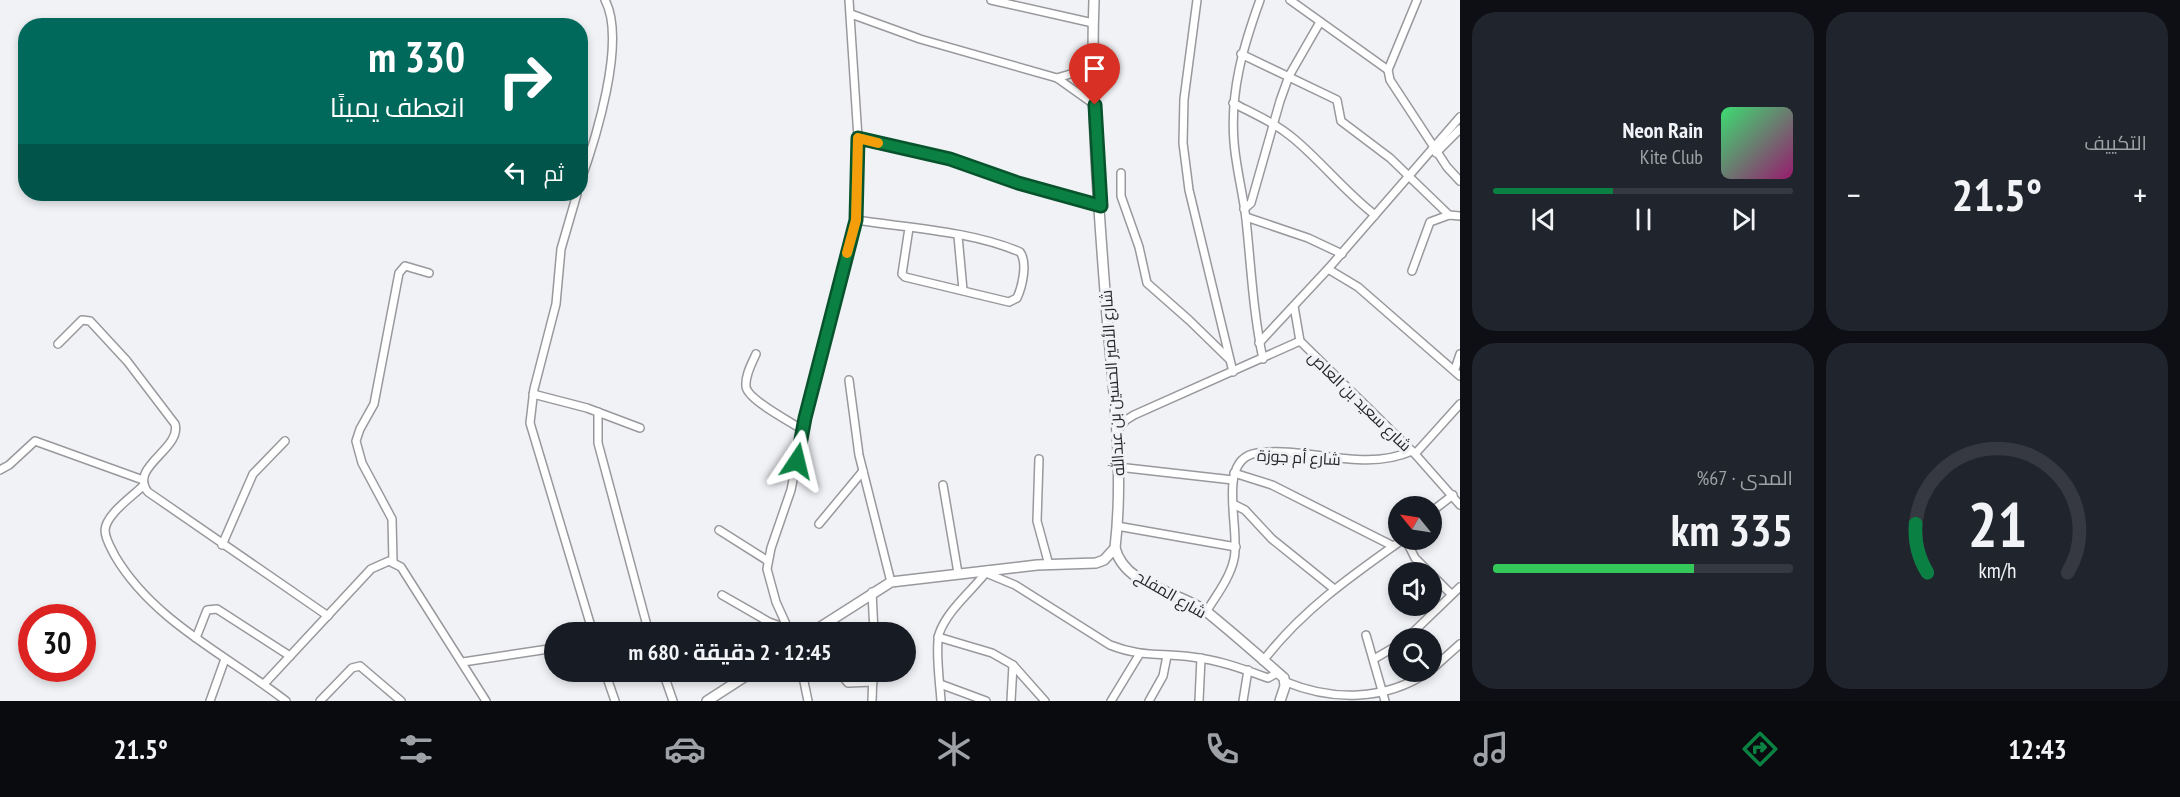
<!DOCTYPE html>
<html lang="ar">
<head>
<meta charset="utf-8">
<style>
	:root { --surface:#171b24; --page:#20242c; --text:#f1f3f6; --muted:#9ea1a6; --line:#363941; --accent:#0b8043 }
	body { margin:0; font-family:"PT Sans Narrow",Cairo,sans-serif; background:var(--page); color:var(--text); direction:rtl; height:100vh; display:flex; flex-direction:column; font-size:22px; white-space:nowrap }
	* { box-sizing:border-box; margin:0 }
	p { font-size:20px; color:var(--muted) }
	.icon { flex:none; width:33px; height:33px; fill:none; stroke:currentColor; stroke-width:2; stroke-linecap:round; stroke-linejoin:round }
	.map { position:relative; flex:1; overflow:hidden; direction:ltr }
	.panel { display:flex; flex-direction:column; gap:12px; padding:12px; background:#0d0f14; width:720px }
	.panel>* { flex:none }
	.guide { position:absolute; left:18px; top:18px; width:570px; height:183px; border-radius:24px; box-shadow:0 3px 9px #0003; direction:rtl; background:#00695c; color:#fff; overflow:hidden }
	.needle { width:39px; rotate:300deg }
	.tools { position:absolute; left:1388px; top:496px; display:grid; gap:12px }
	.tools a { display:grid; place-items:center; width:54px; height:54px; border-radius:50%; background:var(--surface); box-shadow:0 3px 9px #0003; font-size:30px }
	.speed { position:absolute; left:18px; top:604px; display:flex; gap:12px; font-size:30px; font-weight:700; text-align:center }
	.speed>* { display:grid; place-content:center; width:78px; height:78px; border-radius:50%; background:var(--surface); box-shadow:0 3px 9px #0003; line-height:1 }
	.speed .limit { border:9px solid #d22; background:#fff; color:#111 }
	.pin { position:absolute; display:grid; place-items:center; width:51px; height:51px; color:#fff; margin:-62px -26px; border-radius:50% 50% 50% 0; rotate:-45deg; box-shadow:0 0 6px #0007 }
	.pin .icon { rotate:45deg }
	.me { position:absolute; width:66px; margin:-33px; rotate:10deg; stroke-linejoin:round; filter:drop-shadow(0 0 4px #0008) }
	.turn { display:flex; align-items:center; gap:21px; height:126px; padding:0 24px; font-size:27px }
	.turn .icon { width:78px; height:78px; stroke-width:2.5 }
	.turn b { display:block; font-size:42px; line-height:51px }
	.then { display:flex; align-items:center; height:57px; padding:0 24px; background:#0003; gap:12px; font-size:22px }
	.big { font-size:45px; font-weight:700; line-height:1.1 }
	.panel .card { flex:1; display:flex; flex-direction:column; justify-content:center; gap:9px; min-width:0; padding:0 21px; border-radius:24px; background:var(--page) }
	.panel .dial { align-items:center; gap:0 }
	.dial svg { height:156px; overflow:visible; fill:none; stroke:var(--line); stroke-width:7; stroke-linecap:round; text-anchor:middle }
	.dial text { fill:var(--text); stroke:none }
	.song { display:flex; align-items:center; gap:18px }
	.cover { width:72px; height:72px; border-radius:9px; background:linear-gradient(135deg,hsl(140 70% 55%),hsl(320 70% 35%)) }
	.played { height:6px; border-radius:3px; background:linear-gradient(90deg,var(--accent) 40%,var(--line) 40%) }
	.keys { display:flex; justify-content:space-around; direction:ltr }
	.heat { display:flex; justify-content:space-between; align-items:center; font-size:33px; direction:ltr }
	.charge { height:9px; border-radius:4px; background:linear-gradient(90deg,#34c759 67%,var(--line) 0) }
	.panel .tiles { flex:1; display:grid; gap:12px; grid-template-columns:repeat(2,1fr) }
	.trip { position:absolute; left:544px; top:622px; width:372px; height:60px; border-radius:30px; background:var(--surface); box-shadow:0 3px 9px #0003; font-weight:700; line-height:60px; text-align:center; direction:rtl }
	.menu { display:flex; height:96px; justify-content:space-around; align-items:center; background:#090b0e; color:var(--muted) }
	.menu .icon { width:42px; height:42px }
	.menu .selected { color:var(--accent) }
	.menu b { font-size:27px; color:var(--text) }
	main { display:flex; flex:1; min-height:0 }
	.map>svg:first-child { display:block }
	.lines { fill:none; stroke-linecap:round; stroke-linejoin:round }
	.street-casing { stroke:#99999d; stroke-width:10 }
	.secondary-casing { stroke:#99999d; stroke-width:12 }
	.street { stroke:#fff; stroke-width:7 }
	.secondary { stroke:#fff; stroke-width:9 }
	.route-casing { stroke:#07532c; stroke-width:15 }
	.route { stroke:#0b8043; stroke-width:10 }
	.slow { stroke:#f59e0b; stroke-width:10 }
	.labels { text-anchor:middle; dominant-baseline:central; stroke-width:6; stroke-linejoin:round; paint-order:stroke }
	.street-label { font-size:16px; fill:#262728; stroke:#f1f2f6 }
</style>
</head>
<body>
<main>
<section class="panel">
<div class="tiles">
<div class="card"><p>التكييف</p>
<div class="heat"><a>−</a><b class="big">21.5°</b><a>+</a></div>
</div>
<div class="card">
<div class="song"><i class="cover"></i><div><b>Neon Rain</b><p>Kite Club</p></div></div>
<div class="played"></div>
<div class="keys"><svg class="icon" aria-label="previous" viewBox="0 0 24 24"><path d="M18 5L8 12l10 7zM5 5v14"/></svg><svg class="icon" aria-label="pause" viewBox="0 0 24 24"><path d="M8 5v14M16 5v14"/></svg><svg class="icon" aria-label="next" viewBox="0 0 24 24"><path d="M6 5l10 7-10 7zM19 5v14"/></svg></div>
</div>
<div class="card dial"><svg viewBox="0 0 100 80">
<path d="M14 69A42 42 0 1 1 86 69"/>
<path d="M14 69A42 42 0 0 1 8 44" stroke="#0b8043"/>
<text x="50" y="56" font-size="32" font-weight="700">21</text>
<text x="50" y="72" font-size="11">km/h</text>
</svg></div>
<div class="card"><p>المدى · 67%</p><b class="big">335 km</b><div class="charge"></div></div>
</div>
</section>
<div class="map">
<svg width="1460" height="701" viewBox="0 0 1460 701">
	<rect width="100%" height="100%" fill="#f1f2f6"/>
	<g class="lines">
		<defs>
			<g id="street">
				<polyline points="991,0 1093,23"/>
				<polyline points="1197,0 1184,99 1183,143 1189,190 1233,372"/>
				<path d="M1260 0C1243 47 1230 91 1234 142 1236 168 1243 193 1246 219 1251 266 1253 312 1263 359"/>
				<polyline points="1290,0 1388,70"/>
				<polyline points="1417,0 1388,70 1390,80 1447,167 1460,181"/>
				<polyline points="851,14 920,39 1057,78 1095,105"/>
				<polyline points="1241,54 1337,100 1341,121 1390,158 1449,215"/>
				<polyline points="1057,78 1077,72 1093,54"/>
				<path d="M1233 103C1254 114 1275 123 1293 138 1322 162 1345 192 1375 215"/>
				<polyline points="858,138 950,159 1018,183 1101,206"/>
				<polyline points="1436,153 1460,129"/>
				<polyline points="1121,173 1121,196 1139,247 1147,283 1189,320 1228,358"/>
				<path d="M580 183C595 141 627 41 605 0"/>
				<polyline points="577,194 561,249 556,304 534,389 530,423 593,633"/>
				<polyline points="1244,209 1251,203 1280,101 1289,76 1320,22"/>
				<polyline points="1246,217 1308,238 1342,254"/>
				<path d="M856 220C909 228 971 231 1020 252 1028 263 1022 287 1017 298L1009 302 905 277 902 274 909 228"/>
				<polyline points="958,236 963,290"/>
				<polyline points="1328,269 1358,287 1460,376"/>
				<polyline points="1412,271 1430,222 1449,215 1460,216"/>
				<polyline points="1294,306 1300,341"/>
				<polyline points="1259,343 1328,269 1460,117"/>
				<path d="M58 344 82 320 90 321 127 361 175 424C182 449 128 467 148 492L328 616"/>
				<path d="M756 354C752 363 745 375 746 386 746 399 791 422 803 430"/>
				<polyline points="1455,369 1460,354"/>
				<polyline points="849,380 859,455 891,582"/>
				<polyline points="533,394 587,408 640,428"/>
				<polyline points="598,412 598,443 649,633"/>
				<polyline points="1118,430 1126,420 1134,415 1300,341 1415,454 1460,505"/>
				<polyline points="1415,454 1460,404"/>
				<polyline points="1039,459 1037,521 1049,565"/>
				<polyline points="1118,467 1233,480"/>
				<polyline points="0,470 9,465 35,441 143,480"/>
				<polyline points="1234,473 1272,485 1393,546"/>
				<path d="M144 485C133 496 106 514 105 530 105 539 111 548 115 556 154 622 227 655 286 701"/>
				<polyline points="943,485 958,573"/>
				<polyline points="1233,504 1245,510 1272,539 1333,588"/>
				<polyline points="1431,512 1453,495"/>
				<polyline points="819,524 863,471"/>
				<polyline points="1117,526 1236,547"/>
				<polyline points="719,530 768,561"/>
				<polyline points="1406,540 1415,558 1430,573"/>
				<polyline points="222,545 253,474 285,441"/>
				<polyline points="393,562 392,519 362,463 356,441 360,429 374,404 399,273 405,266 429,273"/>
				<path d="M986 573 1015 585 1110 645C1140 657 1162 653 1192 657 1219 660 1243 669 1268 678L1277 673"/>
				<polyline points="1431,574 1451,594"/>
				<polyline points="872,592 874,633"/>
				<polyline points="722,595 769,622 788,629"/>
				<path d="M1206 612C1216 596 1230 578 1234 559 1241 529 1215 459 1257 453 1308 446 1362 473 1412 451"/>
				<polyline points="842,630 842,633"/>
				<polyline points="790,633 776,602 767,569 771,548 791,490 805,418 856,220 858,138 849,0"/>
				<polyline points="1366,635 1385,701"/>
				<polyline points="938,637 992,653 1013,665 1045,701"/>
				<polyline points="196,638 207,610 217,609 290,656"/>
				<polyline points="1406,639 1460,587"/>
				<polyline points="1374,659 1398,645"/>
				<path d="M1263 661C1301 611 1351 576 1402 540"/>
				<polyline points="463,662 555,648"/>
				<polyline points="1431,670 1460,644"/>
				<polyline points="605,672 615,701"/>
				<polyline points="663,672 673,701"/>
				<polyline points="802,672 808,701"/>
				<polyline points="842,672 843,677 848,683 873,682"/>
				<path d="M1286 682C1332 701 1385 701 1428 672"/>
				<polyline points="264,684 371,569 389,561 401,567 486,701"/>
				<polyline points="940,684 986,701"/>
				<polyline points="210,701 225,659"/>
				<polyline points="320,701 352,668 360,666 401,701"/>
				<polyline points="872,701 873,672"/>
				<path d="M941 701C940 684 935 650 939 634 947 610 973 590 988 570"/>
				<polyline points="1011,701 1013,665"/>
				<polyline points="1111,701 1139,655"/>
				<polyline points="1149,701 1163,676 1167,656"/>
				<polyline points="1199,701 1201,658"/>
				<polyline points="1243,701 1248,670"/>
			</g>
			<g id="secondary">
				<path d="M1115 548C1125 587 1179 591 1207 612 1233 633 1259 656 1284 678L1285 686 1280 701"/>
				<path d="M811 633 891 582 1037 565 1096 563 1104 560 1115 548C1124 471 1114 395 1107 317 1099 215 1090 102 1094 0"/>
				<polyline points="707,701 752,672"/>
			</g>
		</defs>
		<use href="#street" class="street-casing"/>
		<use href="#secondary" class="secondary-casing"/>
		<use href="#street" class="street"/>
		<use href="#secondary" class="secondary"/>
	</g>
	<g class="lines">
		<defs>
			<polyline id="route" points="797,461 805,418 856,220 858,138 950,159 1018,183 1101,206 1095,105"/>
		</defs>
		<use href="#route" class="route-casing"/>
		<use href="#route" class="route"/>
		<polyline class="slow" points="847,253 856,220 858,138 878,143"/>
	</g>
	<g class="labels">
		<g class="street-label">
			<text transform="translate(1112 383) rotate(-94)">شارع الأمير الحسين بن عبدالله</text>
			<text transform="translate(1360 401) rotate(44)">شارع سعيد بن العاص</text>
			<text transform="translate(1299 457) rotate(3)">شارع أم جوزة</text>
			<text transform="translate(1171 594) rotate(30)">شارع المفلح</text>
		</g>
	</g>
</svg>
<div class="tools">
<a><svg class="needle" viewBox="-14 -14 28 28"><path d="M0-13l5 13h-10z" fill="#e53935"/><path d="M0 13l5-13h-10z" fill="#9ea1a6"/></svg></a>
<a><svg class="icon" aria-label="sound" viewBox="0 0 24 24"><path d="M4 9h4l5-4v14l-5-4H4zM17 9q2 3 0 6"/></svg></a>
<a><svg class="icon" aria-label="search" viewBox="0 0 24 24"><circle cx="10" cy="10" r="6"/><path d="M15 15l6 6"/></svg></a>
</div>
<div class="speed"><div class="limit">30</div></div>
<div class="pin" style="left:1095px;top:105px;background:#d93025"><svg class="icon" aria-label="arrive" viewBox="0 0 24 24"><path d="M6 21V4h12l-3 4 3 4H6"/></svg></div>
<svg class="me" style="left:797px;top:461px" viewBox="-20 -20 40 40"><path d="M0-17L14 15 0 8-14 15z" fill="#0b8043" stroke="#fff" stroke-width="4"/></svg>
<div class="trip">12:45 · 2 دقيقة · 680 m</div>
<div class="guide">
<div class="turn"><svg class="icon" aria-label="right" viewBox="0 0 24 24"><path d="M7 20v-9h11M14 6l5 5-5 5"/></svg><div><b>330 m</b>انعطف يمينًا</div></div>
<div class="then">ثم<svg class="icon" aria-label="left" viewBox="0 0 24 24"><path d="M17 20v-9H6M10 6l-5 5 5 5"/></svg></div>
</div>
</div>
</main>
<nav class="menu">
<b>12:43</b>
<svg class="icon selected" aria-label="directions" viewBox="0 0 24 24"><path d="M12 3l9 9-9 9-9-9zM9 14v-3h6M13 9l2 2-2 2"/></svg>
<svg class="icon" aria-label="music" viewBox="0 0 24 24"><path d="M9 18V5l10-2v13"/><circle cx="6" cy="18" r="3"/><circle cx="16" cy="16" r="3"/></svg>
<svg class="icon" aria-label="phone" viewBox="0 0 24 24"><path d="M5 4h4l2 5-3 2q2 4 5 5l2-3 5 2v4C11 20 4 13 5 4z"/></svg>
<svg class="icon" aria-label="climate" viewBox="0 0 24 24"><path d="M12 3v18M4 7l16 10M4 17L20 7"/></svg>
<svg class="icon" aria-label="car" viewBox="0 0 24 24"><path d="M5 17H2v-5l4-1 3-4h7l3 4 3 1v5h-3M9 17h6M6 11h13"/><circle cx="7" cy="17" r="2"/><circle cx="17" cy="17" r="2"/></svg>
<svg class="icon" aria-label="filters" viewBox="0 0 24 24"><path d="M4 7h16M4 17h16"/><circle cx="9" cy="7" r="2"/><circle cx="15" cy="17" r="2"/></svg>
<b>21.5°</b>
</nav>
</body>
</html>
